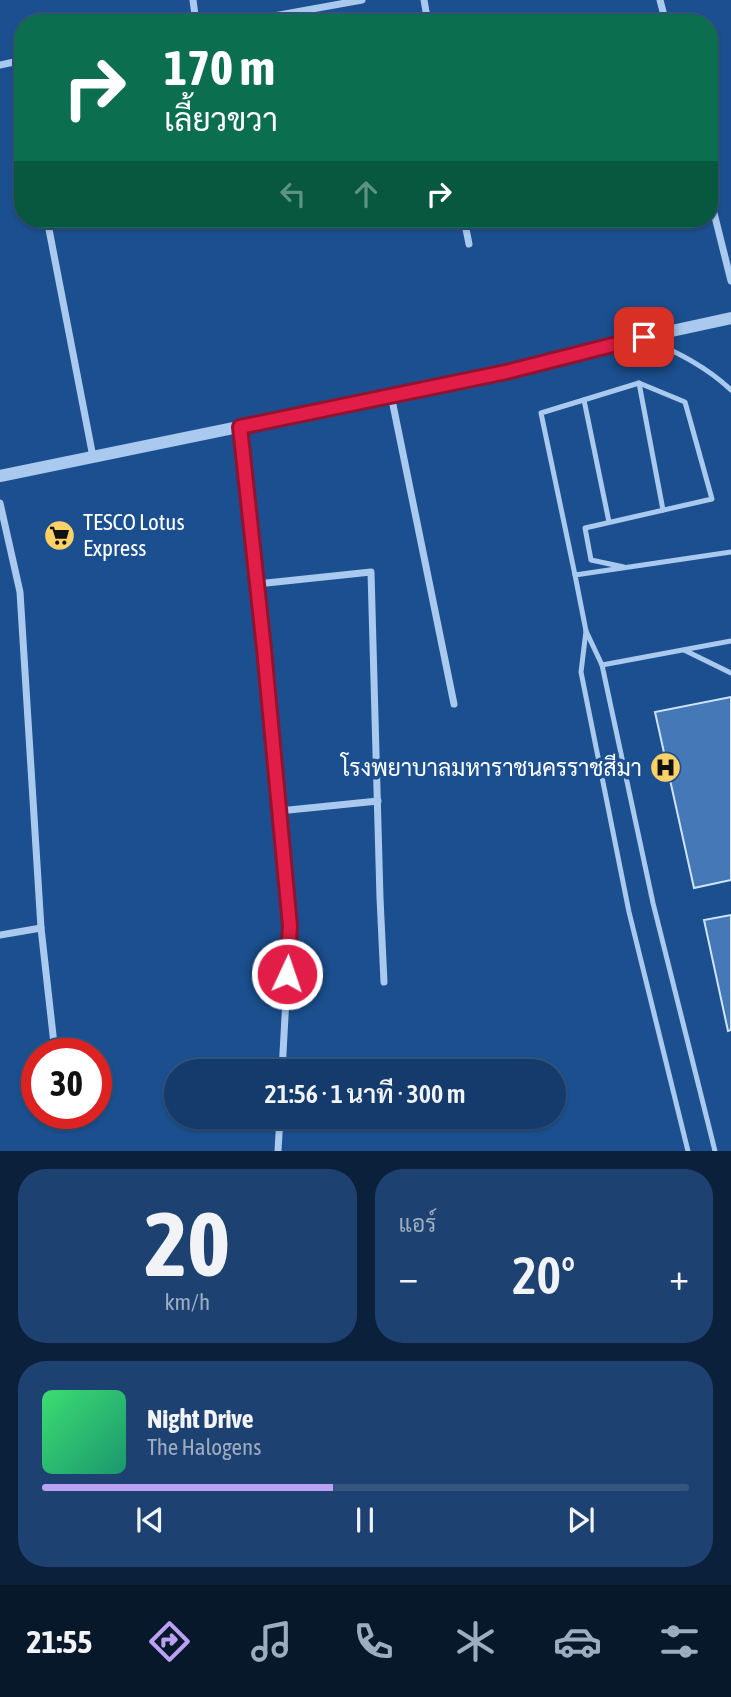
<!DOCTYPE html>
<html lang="th">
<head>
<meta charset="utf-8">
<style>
	:root { --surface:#143b6b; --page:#1d4271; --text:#f1f3f6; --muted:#9dadc1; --line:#33557e; --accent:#bca0f2 }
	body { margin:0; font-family:"Asap Condensed",Sarabun,sans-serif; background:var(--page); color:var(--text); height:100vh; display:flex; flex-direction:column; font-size:26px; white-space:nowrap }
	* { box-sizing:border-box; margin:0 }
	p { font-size:23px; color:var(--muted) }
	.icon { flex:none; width:38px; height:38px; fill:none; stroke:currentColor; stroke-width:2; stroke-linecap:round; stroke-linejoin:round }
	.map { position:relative; height:1151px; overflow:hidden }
	.side { display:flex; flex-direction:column; gap:18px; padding:18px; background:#0b203b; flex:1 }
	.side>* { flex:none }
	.hud { position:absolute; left:14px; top:14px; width:704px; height:214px; border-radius:28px; box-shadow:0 2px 5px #0004,0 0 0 2px var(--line); background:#0b6e4f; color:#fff; overflow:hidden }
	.speed { position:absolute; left:21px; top:1038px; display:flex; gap:14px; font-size:35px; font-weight:700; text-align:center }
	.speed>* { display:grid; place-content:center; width:91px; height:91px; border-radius:50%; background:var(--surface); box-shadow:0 2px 5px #0004,0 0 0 2px var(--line); line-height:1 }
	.speed .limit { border:10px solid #d22; background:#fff; color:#111 }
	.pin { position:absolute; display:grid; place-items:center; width:60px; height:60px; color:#fff; margin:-30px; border-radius:14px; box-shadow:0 4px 10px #0006 }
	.me { position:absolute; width:77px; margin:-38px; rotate:3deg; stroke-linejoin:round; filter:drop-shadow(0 0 5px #0008) }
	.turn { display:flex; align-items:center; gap:24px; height:147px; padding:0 35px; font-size:32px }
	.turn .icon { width:91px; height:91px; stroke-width:2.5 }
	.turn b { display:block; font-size:49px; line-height:60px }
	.lanes { display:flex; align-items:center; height:66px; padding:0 35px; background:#0003; justify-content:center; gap:35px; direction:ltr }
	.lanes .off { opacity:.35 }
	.big { font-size:52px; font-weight:600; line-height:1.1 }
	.side .widget { flex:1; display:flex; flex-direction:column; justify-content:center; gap:10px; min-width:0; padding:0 24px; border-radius:28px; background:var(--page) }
	.side .dial { align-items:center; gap:0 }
	.dial b { font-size:91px; line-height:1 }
	.song { display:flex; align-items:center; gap:21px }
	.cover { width:84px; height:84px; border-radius:10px; background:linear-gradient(135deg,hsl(140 70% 55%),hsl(160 70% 35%)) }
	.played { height:7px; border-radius:4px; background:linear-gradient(90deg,var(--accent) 45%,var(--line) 45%) }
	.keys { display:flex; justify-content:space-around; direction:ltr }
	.heat { display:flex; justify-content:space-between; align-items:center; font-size:38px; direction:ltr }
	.side .tiles { flex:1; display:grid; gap:18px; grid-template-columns:1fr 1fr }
	.widget:last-child { grid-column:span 2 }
	.trip { position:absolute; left:164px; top:1059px; width:402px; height:70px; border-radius:35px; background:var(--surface); box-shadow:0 2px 5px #0004,0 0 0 2px var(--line); font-weight:600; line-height:70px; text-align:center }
	.tab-bar { display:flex; height:112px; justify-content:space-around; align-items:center; background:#08182b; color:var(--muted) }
	.tab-bar .icon { width:49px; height:49px }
	.tab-bar .current { color:var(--accent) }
	.tab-bar b { font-size:32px; color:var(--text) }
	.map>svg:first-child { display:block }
	.building { fill:#4478b7; stroke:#cfe3fa; stroke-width:2 }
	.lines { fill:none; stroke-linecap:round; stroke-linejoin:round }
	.service { stroke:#a9c9ee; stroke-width:5 }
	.minor { stroke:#a9c9ee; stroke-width:7 }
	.tertiary { stroke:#a9c9ee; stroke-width:12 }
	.route-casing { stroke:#92132f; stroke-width:18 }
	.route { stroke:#e11d48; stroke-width:12 }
	.labels { text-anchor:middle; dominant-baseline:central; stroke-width:7; stroke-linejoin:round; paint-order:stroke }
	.poi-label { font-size:23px; fill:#fff; stroke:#1b4f8f; text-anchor:start }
</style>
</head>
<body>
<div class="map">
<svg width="731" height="1151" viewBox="0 0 731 1151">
	<rect width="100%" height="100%" fill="#1b4f8f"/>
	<g class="building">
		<polygon points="731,697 731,880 694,888 655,712"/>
		<polygon points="731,915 731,1030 728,1031 704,920"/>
	</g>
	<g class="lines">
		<g class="service">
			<path d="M648 339C678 353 707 367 731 390"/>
			<polyline points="639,383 663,510"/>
			<polyline points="584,400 609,522"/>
			<polyline points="731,552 575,575 586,631 602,665 731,641"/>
			<polyline points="575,575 541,413 639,383 685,402 712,499 585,528 591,560 624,567"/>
			<polyline points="586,631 581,672 629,912 688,1151"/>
			<polyline points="684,650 731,673"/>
			<polyline points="602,665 653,903 715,1151"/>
		</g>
		<g class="minor">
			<polyline points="193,0 196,23"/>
			<polyline points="424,0 428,23"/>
			<polyline points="660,0 666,23"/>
			<polyline points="235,23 362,0"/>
			<polyline points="17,62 23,92"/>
			<polyline points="0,65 23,60"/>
			<polyline points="709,193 731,281"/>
			<polyline points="47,219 93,457"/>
			<polyline points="464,219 469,244"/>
			<polyline points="391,395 454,704"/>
			<polyline points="240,427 264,649 290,926 282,1071"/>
			<polyline points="0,503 20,592 41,928 54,1044"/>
			<polyline points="257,584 371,572 380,898 384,982"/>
			<polyline points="279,811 378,801"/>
			<polyline points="0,935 41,928"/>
			<polyline points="278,1151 280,1116"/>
		</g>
		<polyline class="tertiary" points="0,476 506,372 644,337 731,318"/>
	</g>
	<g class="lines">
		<defs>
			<polyline id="route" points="287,974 290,926 264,649 240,427 506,372 644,337"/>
		</defs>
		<use href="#route" class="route-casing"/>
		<use href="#route" class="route"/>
	</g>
	<defs>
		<symbol id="supermarket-disc" viewBox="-11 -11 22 22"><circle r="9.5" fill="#ffd166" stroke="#1b4f8f"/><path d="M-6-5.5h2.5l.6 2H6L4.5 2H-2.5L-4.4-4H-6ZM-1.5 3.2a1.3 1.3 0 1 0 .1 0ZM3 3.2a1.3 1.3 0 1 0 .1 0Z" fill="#111"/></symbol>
		<symbol id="hospital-disc" viewBox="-11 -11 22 22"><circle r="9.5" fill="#ffd166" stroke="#1b4f8f"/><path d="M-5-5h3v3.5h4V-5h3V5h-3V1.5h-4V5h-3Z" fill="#111"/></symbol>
	</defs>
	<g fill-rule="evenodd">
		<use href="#supermarket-disc" x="42" y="518" width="35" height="35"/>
		<use href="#hospital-disc" x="648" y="750" width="35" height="35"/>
	</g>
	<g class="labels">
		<g class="poi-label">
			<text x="83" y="522">TESCO Lotus<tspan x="83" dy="26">Express</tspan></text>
			<text x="642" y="768" text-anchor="end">โรงพยาบาลมหาราชนครราชสีมา</text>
		</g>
	</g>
</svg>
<div class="speed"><div class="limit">30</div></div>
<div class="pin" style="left:644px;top:337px;background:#d93025"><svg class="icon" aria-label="arrive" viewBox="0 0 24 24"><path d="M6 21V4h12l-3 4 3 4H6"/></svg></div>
<svg class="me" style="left:287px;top:974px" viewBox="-20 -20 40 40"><circle r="17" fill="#e11d48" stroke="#fff" stroke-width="3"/><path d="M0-11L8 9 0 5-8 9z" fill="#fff"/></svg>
<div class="trip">21:56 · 1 นาที · 300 m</div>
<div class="hud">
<div class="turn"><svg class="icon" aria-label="right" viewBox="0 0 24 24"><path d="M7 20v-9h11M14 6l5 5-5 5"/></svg><div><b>170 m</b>เลี้ยวขวา</div></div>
<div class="lanes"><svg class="icon off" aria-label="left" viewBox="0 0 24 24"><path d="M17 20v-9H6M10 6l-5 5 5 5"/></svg><svg class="icon off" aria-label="ahead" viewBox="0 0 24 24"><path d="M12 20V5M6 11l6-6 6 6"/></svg><svg class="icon" aria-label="right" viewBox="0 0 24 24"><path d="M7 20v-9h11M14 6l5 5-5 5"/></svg></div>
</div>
</div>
<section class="side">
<div class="tiles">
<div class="widget dial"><b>20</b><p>km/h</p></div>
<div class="widget"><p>แอร์</p>
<div class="heat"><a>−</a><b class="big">20°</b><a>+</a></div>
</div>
<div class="widget">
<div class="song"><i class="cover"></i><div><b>Night Drive</b><p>The Halogens</p></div></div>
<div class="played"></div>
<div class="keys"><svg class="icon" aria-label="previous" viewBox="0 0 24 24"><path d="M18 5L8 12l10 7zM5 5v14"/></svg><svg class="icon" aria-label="pause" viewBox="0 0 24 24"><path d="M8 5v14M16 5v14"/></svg><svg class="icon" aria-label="next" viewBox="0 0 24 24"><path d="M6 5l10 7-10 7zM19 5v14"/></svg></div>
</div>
</div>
</section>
<nav class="tab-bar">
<b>21:55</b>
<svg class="icon current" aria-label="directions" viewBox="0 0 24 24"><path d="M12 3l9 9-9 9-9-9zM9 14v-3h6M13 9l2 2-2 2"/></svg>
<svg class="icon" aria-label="music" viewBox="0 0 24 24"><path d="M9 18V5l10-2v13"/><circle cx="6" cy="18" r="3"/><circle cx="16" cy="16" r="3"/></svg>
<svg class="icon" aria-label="phone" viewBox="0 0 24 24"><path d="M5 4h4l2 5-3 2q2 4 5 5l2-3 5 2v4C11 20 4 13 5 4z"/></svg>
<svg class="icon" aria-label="climate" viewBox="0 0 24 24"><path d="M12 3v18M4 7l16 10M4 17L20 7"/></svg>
<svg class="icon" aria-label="car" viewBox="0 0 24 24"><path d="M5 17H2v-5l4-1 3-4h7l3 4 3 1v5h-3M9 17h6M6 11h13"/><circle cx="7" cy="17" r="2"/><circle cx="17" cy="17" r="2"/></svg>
<svg class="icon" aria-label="filters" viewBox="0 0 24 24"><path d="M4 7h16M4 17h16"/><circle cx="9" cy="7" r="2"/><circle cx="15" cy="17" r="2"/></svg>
</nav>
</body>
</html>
